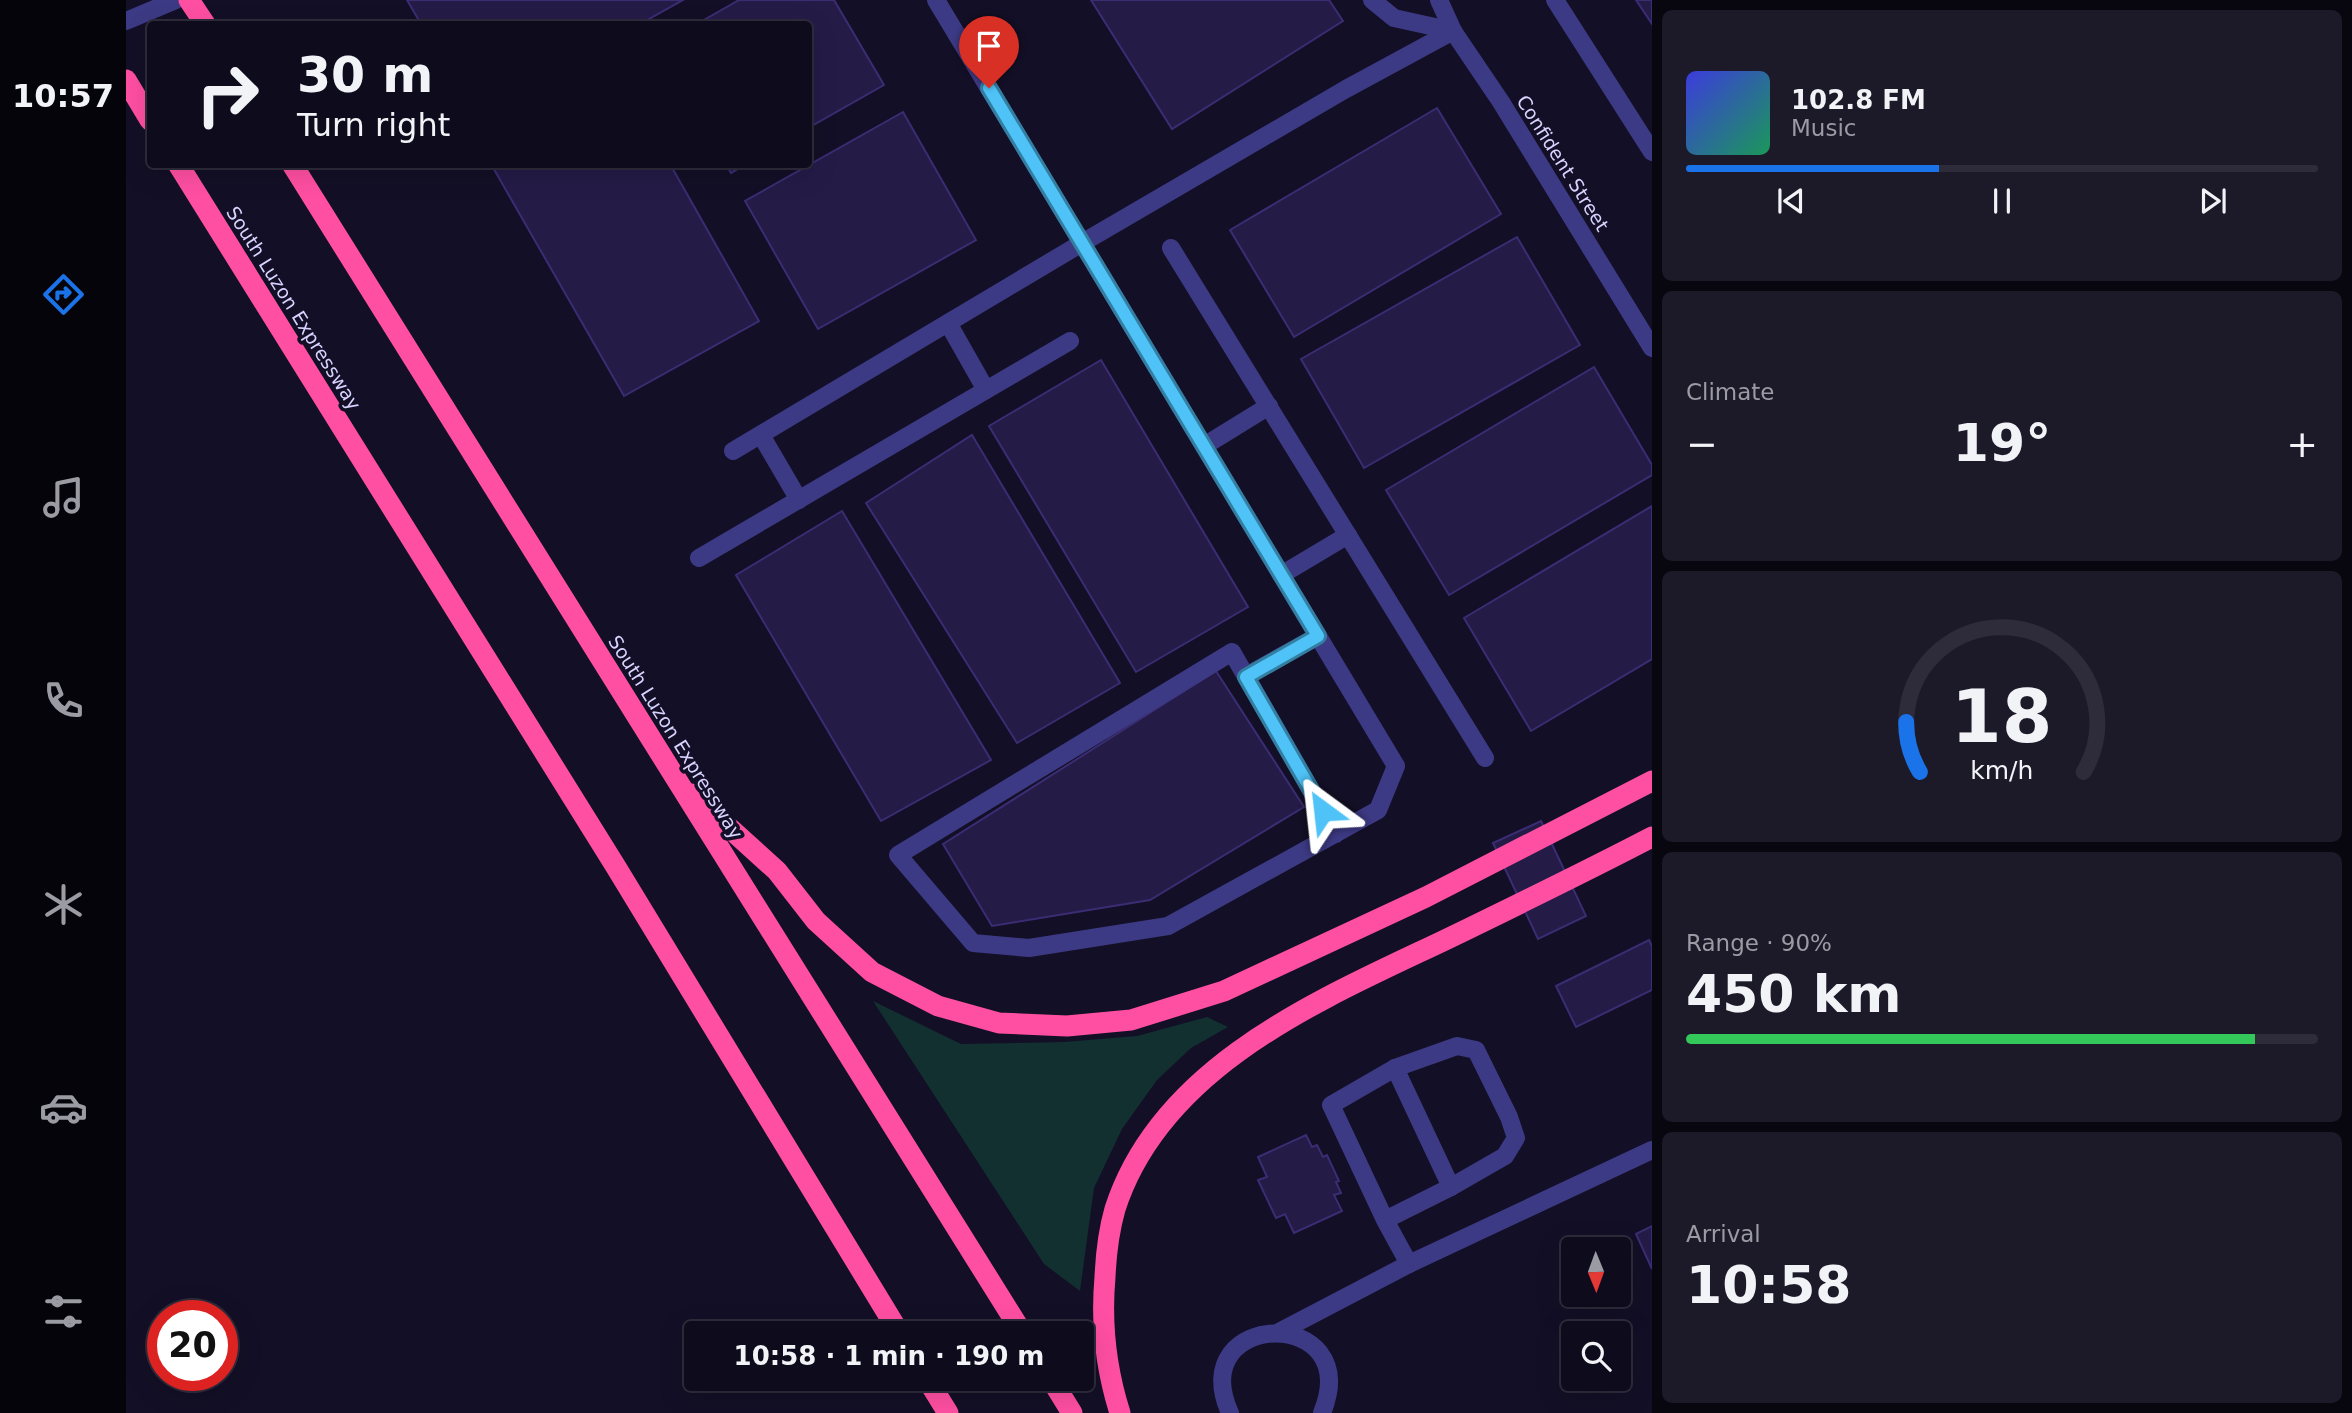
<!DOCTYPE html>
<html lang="en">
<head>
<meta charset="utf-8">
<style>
	:root { --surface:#0e0b1c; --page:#1c1929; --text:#f1f3f6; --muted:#9b9ba3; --line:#2e2b3b; --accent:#1a73e8 }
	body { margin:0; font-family:"DejaVu Sans",sans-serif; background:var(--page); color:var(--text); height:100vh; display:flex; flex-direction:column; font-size:26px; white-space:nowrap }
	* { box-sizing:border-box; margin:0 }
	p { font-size:23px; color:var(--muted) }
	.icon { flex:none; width:38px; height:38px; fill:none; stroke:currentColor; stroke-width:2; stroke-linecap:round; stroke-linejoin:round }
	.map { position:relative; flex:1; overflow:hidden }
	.panel { display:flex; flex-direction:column; gap:10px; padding:10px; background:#08060f; width:700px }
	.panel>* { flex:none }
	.guide { position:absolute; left:21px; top:21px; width:665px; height:147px; border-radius:7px; box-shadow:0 7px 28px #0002,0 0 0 2px var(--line); background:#0e0b1c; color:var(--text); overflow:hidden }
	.needle { width:46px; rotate:179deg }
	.tools { position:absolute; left:1435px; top:1237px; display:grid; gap:14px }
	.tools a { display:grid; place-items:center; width:70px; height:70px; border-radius:7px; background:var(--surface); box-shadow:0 7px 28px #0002,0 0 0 2px var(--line); font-size:35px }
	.speed { position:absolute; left:21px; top:1300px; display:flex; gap:14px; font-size:35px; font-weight:700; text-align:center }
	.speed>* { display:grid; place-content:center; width:91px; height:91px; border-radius:50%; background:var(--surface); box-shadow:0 7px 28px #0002,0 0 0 2px var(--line); line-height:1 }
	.speed .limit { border:10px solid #d22; background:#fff; color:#111 }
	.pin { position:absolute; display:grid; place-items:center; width:60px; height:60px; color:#fff; margin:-72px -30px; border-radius:50% 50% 50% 0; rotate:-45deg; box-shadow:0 0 7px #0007 }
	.pin .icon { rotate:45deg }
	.me { position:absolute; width:77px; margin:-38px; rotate:330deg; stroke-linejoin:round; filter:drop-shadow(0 0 5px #0008) }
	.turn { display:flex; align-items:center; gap:24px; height:147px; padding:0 35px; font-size:32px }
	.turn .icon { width:91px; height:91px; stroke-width:2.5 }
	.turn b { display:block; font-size:49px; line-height:60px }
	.big { font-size:52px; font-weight:700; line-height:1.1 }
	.panel .tile { flex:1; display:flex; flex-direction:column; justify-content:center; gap:10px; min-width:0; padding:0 24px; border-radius:10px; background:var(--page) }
	.panel .dial { align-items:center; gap:0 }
	.dial svg { height:182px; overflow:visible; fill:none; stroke:var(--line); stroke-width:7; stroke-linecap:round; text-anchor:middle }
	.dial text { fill:var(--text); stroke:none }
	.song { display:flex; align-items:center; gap:21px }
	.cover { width:84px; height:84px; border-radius:10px; background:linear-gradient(135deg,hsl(240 70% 55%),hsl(150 70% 35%)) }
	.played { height:7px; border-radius:4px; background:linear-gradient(90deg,var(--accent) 40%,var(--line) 40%) }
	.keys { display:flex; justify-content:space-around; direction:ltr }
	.heat { display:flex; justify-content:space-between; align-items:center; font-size:38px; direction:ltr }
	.charge { height:10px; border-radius:5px; background:linear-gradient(90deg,#34c759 90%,var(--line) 0) }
	.trip { position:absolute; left:558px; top:1321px; width:410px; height:70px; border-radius:7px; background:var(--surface); box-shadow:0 7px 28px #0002,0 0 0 2px var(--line); font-weight:700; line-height:70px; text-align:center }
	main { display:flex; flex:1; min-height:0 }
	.tabs { display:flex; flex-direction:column; width:126px; justify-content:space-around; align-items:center; background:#06040b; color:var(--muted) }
	.tabs .icon { width:49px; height:49px }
	.tabs .current { color:var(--accent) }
	.tabs b { font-size:32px; color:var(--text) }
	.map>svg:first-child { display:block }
	.green { fill:#12302f }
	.building { fill:#241b47; stroke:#3b2d73; stroke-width:2 }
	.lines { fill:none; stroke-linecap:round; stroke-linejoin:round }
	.service { stroke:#3d3a85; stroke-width:18 }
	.minor { stroke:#3d3a85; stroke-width:18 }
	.tertiary { stroke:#3d3a85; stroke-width:18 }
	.motorway { stroke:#ff4fa3; stroke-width:21 }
	.route-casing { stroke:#337fa1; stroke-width:18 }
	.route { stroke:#4fc3f7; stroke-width:12 }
	.labels { text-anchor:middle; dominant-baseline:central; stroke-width:7; stroke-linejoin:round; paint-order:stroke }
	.street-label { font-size:19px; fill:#d9d4ff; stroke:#130f26 }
</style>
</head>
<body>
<main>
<nav class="tabs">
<b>10:57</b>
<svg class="icon current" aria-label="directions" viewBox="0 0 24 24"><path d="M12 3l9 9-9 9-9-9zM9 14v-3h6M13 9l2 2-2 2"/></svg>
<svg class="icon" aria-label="music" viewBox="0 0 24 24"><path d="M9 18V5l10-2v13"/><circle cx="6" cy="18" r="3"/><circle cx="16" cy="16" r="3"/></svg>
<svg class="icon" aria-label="phone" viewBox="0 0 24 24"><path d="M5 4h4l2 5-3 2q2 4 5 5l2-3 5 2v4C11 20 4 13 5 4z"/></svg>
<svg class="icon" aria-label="climate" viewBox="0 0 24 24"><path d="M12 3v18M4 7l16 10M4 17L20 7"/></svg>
<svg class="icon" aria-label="car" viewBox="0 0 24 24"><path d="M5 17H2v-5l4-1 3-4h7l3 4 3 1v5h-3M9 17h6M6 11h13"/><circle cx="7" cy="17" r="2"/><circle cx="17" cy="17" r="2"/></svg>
<svg class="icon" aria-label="filters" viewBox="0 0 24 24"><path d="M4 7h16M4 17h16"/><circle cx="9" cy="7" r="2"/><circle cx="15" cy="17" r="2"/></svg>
</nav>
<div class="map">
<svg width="1526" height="1413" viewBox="0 0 1526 1413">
	<rect width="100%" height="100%" fill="#130f26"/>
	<polygon class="green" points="747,1001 835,1044 938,1042 1011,1036 1081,1017 1102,1027 1065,1048 1031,1080 996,1129 968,1188 954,1291 918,1264"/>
	<g class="building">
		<polygon points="281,0 557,0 514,24 295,24"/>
		<polygon points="613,0 708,0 758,85 682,128 682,24 571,24"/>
		<polygon points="965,0 1203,0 1217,21 1046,129"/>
		<polygon points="1510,0 1526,0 1526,24"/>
		<polygon points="1311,108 1375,214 1168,337 1104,230"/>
		<polygon points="777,112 850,240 692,329 619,201"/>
		<polygon points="365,164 544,164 633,321 498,396"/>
		<polygon points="600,164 620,164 605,173"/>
		<polygon points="1391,237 1454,345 1238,468 1175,359"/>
		<polygon points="975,360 1122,607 1010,672 863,426"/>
		<polygon points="1468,367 1526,465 1526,475 1323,595 1260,490"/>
		<polygon points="846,435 994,683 891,743 740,503"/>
		<polygon points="1526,506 1526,659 1405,731 1338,618"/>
		<polygon points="716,511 865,760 755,821 610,575"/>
		<polygon points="1090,671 1178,807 1024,900 866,926 817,844"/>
		<polygon points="1415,821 1460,916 1412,939 1367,843"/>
		<polygon points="1523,940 1526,946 1526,990 1450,1027 1430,986"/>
		<polygon points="1180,1135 1186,1147 1191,1145 1197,1157 1201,1155 1213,1181 1210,1182 1215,1193 1208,1195 1216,1211 1168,1233 1159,1214 1150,1218 1132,1180 1141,1177 1132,1157"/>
		<polygon points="1526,1226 1526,1269 1510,1234"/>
	</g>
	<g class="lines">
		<g class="service">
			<polyline points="810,0 1270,766 1252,810 1042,926 903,948 847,943 772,855 1106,652 1210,834"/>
			<polyline points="1429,0 1526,152"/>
			<polyline points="0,21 50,0"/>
			<polyline points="1045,248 1359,758"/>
			<polyline points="822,323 860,390"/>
			<polyline points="635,435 673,500"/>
			<polyline points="1078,446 1143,406"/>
			<polyline points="607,451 956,243 1220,89 1327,31"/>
			<polyline points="573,558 944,341"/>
			<polyline points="1155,575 1222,535"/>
			<polyline points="1120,676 1192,636"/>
			<polyline points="1269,1068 1325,1187"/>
			<polyline points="1259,1220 1325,1187 1379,1156 1390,1138 1383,1117 1350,1050 1331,1046 1269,1068 1205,1105 1259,1220 1283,1264"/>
		</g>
		<g class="minor">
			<polyline points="1313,0 1327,31"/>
			<polyline points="1153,1332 1283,1264 1526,1150"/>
			<path d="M1104 1413C1057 1309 1240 1305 1196 1413"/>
		</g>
		<polyline class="tertiary" points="1246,0 1268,18 1327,31 1375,102 1526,348"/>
		<g class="motorway">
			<polyline points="63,0 79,24"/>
			<polyline points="0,80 24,120"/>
			<polyline points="52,164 490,867 774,1334"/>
			<polyline points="166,164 897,1334"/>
			<polyline points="566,794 651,871 690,921 746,972 812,1006 873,1023 941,1026 1005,1020 1098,991 1300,897 1526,781"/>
			<polyline points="801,1379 822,1413"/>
			<polyline points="925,1379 946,1413"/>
			<path d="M994 1413C980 1369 975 1322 979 1277 980 1254 983 1230 989 1209 1035 1066 1193 1000 1317 941 1387 907 1457 873 1526 837"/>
		</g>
	</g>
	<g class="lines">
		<defs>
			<polyline id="route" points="863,88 1192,636 1120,677 1197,811"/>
		</defs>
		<use href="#route" class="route-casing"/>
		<use href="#route" class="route"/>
	</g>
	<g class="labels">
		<g class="street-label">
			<text transform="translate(1437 163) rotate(58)">Confident Street</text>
			<text transform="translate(168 308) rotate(58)">South Luzon Expressway</text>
			<text transform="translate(550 737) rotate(58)">South Luzon Expressway</text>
		</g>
	</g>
</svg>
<div class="tools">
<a><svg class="needle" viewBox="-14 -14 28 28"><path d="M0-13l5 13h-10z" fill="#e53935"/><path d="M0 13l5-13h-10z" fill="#9b9ba3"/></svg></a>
<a><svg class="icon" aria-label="search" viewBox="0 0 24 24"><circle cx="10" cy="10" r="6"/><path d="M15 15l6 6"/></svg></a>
</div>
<div class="speed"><div class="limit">20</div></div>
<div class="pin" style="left:863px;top:88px;background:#d93025"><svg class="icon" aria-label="arrive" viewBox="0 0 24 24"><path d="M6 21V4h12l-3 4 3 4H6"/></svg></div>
<svg class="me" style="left:1197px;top:811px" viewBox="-20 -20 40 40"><path d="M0-17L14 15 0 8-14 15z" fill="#4fc3f7" stroke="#fff" stroke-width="4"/></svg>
<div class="trip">10:58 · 1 min · 190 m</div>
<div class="guide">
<div class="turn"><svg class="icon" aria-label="right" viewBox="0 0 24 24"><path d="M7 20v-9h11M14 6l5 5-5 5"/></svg><div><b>30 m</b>Turn right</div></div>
</div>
</div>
<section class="panel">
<div class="tile">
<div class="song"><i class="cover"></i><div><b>102.8 FM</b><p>Music</p></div></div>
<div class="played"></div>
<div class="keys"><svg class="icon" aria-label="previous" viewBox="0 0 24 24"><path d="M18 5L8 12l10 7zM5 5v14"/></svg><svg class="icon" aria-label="pause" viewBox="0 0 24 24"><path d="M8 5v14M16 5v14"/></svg><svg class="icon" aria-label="next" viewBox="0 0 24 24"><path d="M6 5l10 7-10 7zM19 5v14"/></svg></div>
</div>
<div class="tile"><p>Climate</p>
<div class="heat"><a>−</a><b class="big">19°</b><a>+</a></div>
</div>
<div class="tile dial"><svg viewBox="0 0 100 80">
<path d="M14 69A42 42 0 1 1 86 69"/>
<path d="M14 69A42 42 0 0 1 8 47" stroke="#1a73e8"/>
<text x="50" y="56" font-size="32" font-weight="700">18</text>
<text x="50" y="72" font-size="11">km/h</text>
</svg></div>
<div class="tile"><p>Range · 90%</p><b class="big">450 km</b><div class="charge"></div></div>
<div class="tile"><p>Arrival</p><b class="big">10:58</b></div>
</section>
</main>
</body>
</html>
